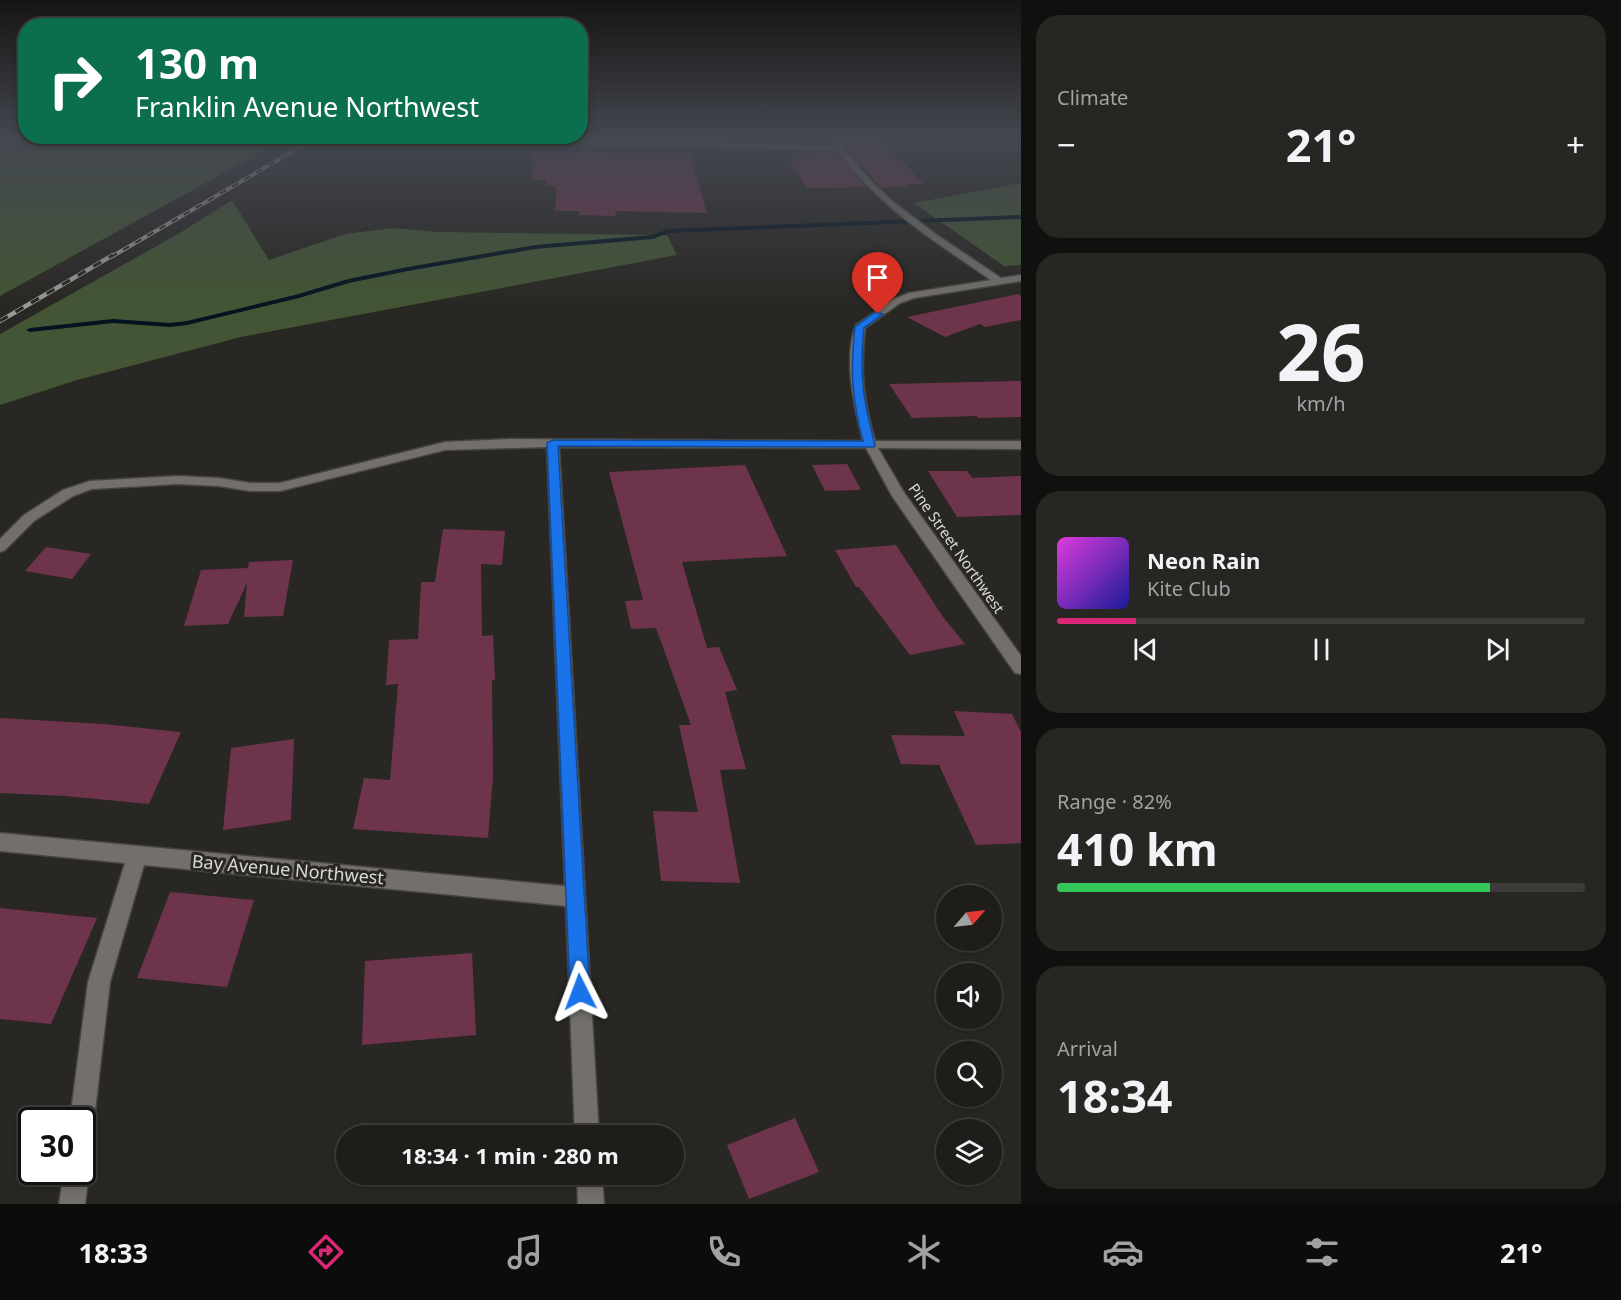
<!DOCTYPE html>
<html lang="en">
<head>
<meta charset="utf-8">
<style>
	:root { --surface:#1f1d1a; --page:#272623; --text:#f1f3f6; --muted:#a1a2a2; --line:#3c3b39; --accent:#db2777 }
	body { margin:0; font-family:"Noto Sans",sans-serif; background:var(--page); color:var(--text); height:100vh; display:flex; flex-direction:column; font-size:22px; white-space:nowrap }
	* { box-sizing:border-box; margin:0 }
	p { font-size:20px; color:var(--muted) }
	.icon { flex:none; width:33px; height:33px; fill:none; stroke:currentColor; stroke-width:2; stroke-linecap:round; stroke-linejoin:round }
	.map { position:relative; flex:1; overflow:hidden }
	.panel { display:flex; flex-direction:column; gap:15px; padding:15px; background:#11100e; width:600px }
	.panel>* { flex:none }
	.banner { position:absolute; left:18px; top:18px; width:570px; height:126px; border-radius:24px; box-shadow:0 3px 9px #0003,0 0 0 2px var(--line); background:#0b6e4f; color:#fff; overflow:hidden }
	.needle { width:39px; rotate:62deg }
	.tools { position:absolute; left:936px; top:885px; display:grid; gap:12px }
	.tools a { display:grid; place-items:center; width:66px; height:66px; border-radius:50%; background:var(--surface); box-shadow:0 3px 9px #0003,0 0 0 2px var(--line); font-size:30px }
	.speed { position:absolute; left:18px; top:1107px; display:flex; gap:12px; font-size:30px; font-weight:700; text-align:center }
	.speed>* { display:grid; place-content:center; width:78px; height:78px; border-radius:50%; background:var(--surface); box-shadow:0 3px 9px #0003,0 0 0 2px var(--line); line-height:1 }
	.speed .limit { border:3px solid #111; border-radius:9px; background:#fff; color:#111 }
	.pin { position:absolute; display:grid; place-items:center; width:51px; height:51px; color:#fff; margin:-62px -26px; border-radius:50% 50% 50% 0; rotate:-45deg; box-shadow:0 0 6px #0007 }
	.pin .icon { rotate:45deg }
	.me { position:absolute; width:66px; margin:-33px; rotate:357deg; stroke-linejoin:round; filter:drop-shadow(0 0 4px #0008) }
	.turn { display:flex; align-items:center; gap:21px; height:126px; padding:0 18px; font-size:27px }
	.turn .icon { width:78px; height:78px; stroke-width:2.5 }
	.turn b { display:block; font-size:42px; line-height:51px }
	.big { font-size:45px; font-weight:700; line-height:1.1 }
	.panel .widget { flex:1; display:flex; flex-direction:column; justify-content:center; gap:9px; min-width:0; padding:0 21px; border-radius:24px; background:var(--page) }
	.panel .dial { align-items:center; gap:0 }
	.dial b { font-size:78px; line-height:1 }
	.song { display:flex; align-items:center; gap:18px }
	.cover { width:72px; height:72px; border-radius:9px; background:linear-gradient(135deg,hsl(300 70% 55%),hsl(240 70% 35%)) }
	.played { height:6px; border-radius:3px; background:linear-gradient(90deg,var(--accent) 15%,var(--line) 15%) }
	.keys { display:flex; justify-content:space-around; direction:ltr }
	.heat { display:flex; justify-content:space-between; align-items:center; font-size:33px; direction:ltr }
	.charge { height:9px; border-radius:4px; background:linear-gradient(90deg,#34c759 82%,var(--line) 0) }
	.trip { position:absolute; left:336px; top:1125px; width:348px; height:60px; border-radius:30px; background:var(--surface); box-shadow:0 3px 9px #0003,0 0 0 2px var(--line); font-weight:700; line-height:60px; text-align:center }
	.tabs { display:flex; height:96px; justify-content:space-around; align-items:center; background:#0c0c0a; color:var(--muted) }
	.tabs .icon { width:42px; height:42px }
	.tabs .current { color:var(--accent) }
	.tabs b { font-size:27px; color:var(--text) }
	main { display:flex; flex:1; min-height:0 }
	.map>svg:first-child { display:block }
	.green { fill:#435534 }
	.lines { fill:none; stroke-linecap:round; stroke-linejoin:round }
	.stream { fill:#031420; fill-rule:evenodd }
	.building { fill:#6e344b }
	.street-casing { stroke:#464441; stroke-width:3 }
	.street { fill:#73706c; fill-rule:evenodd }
	.rail-far1-casing { stroke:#9b9996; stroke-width:4 }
	.rail-casing { stroke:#9b9996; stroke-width:4.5 }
	.rail-far1 { stroke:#292723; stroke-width:2; stroke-dasharray:7; stroke-linecap:butt }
	.rail { stroke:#292723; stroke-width:3; stroke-dasharray:9; stroke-linecap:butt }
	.route { fill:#1a73e8; stroke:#114b97; stroke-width:1.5 }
	.labels { text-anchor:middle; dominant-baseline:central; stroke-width:6; stroke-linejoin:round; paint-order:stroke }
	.street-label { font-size:15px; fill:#dad8d6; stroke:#292723 }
	.near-street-label { font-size:18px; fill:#dad8d6; stroke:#292723 }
</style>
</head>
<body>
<main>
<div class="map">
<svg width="1021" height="1204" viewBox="0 0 1021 1204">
	<rect width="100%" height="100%" fill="#292723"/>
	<g class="green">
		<polygon points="0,138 287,138 0,296"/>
		<polygon points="1021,183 1021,265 1004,266 914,203"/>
		<polygon points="232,200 269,260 345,234 393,228 439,232 667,235 677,255 241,337 77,380 0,405 0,334 178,234"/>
	</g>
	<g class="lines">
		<polygon class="stream" points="1021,215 1021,219 669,233 653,239 535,249 408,271 349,283 299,298 187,325 170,327 113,323 30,332 26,330 30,328 113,319 170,323 187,321 295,295 348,279 408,267 535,245 652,235 668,229"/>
	</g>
	<g class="building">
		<polygon points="837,138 880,138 924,184 906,184 909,187 880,187"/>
		<polygon points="533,151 690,154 707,213 615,211 616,216 579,215 579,211 555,211 556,186 546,186 546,180 531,180"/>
		<polygon points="807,152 837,152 866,187 807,188 788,158 811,158"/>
		<polygon points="1018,294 1021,296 1021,320 985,327 980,324 945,337 907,317"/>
		<polygon points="1021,381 1021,417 978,418 977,416 912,418 889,384"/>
		<polygon points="847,464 861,490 825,491 812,465"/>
		<polygon points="745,465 787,556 682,562 707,648 719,647 737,690 725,692 746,769 720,770 740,883 661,881 653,811 698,812 679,725 691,725 656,628 631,629 625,601 643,600 609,472"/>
		<polygon points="928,471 967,471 972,478 1021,476 1021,515 957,517"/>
		<polygon points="443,529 505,531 502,565 481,564 482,636 493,635 495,680 492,680 493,776 488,838 353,829 364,778 390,780 398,684 386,685 389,640 418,639 421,582 435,582"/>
		<polygon points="896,545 943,617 965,644 910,655 859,587 856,587 835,550"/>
		<polygon points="46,547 91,554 72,579 25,571"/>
		<polygon points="293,560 283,616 244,617 247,583 228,624 184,626 201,570 248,568 249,562"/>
		<polygon points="954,711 1012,714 1021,732 1021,843 976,845 939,765 901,764 891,735 965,736"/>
		<polygon points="0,718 103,724 181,732 149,804 65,796 0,793"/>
		<polygon points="294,739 291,820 223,830 231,748"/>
		<polygon points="170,892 254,900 227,987 137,978"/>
		<polygon points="0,908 97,918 51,1024 0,1019"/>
		<polygon points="472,953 476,1035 362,1045 365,961"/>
		<polygon points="795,1118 819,1172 749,1199 727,1145"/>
	</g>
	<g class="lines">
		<defs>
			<g id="street">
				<path d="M835 139 871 181 891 200 934 233 1001 278 1021 275V281L914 298 900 303 865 328C860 371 863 399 875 441H1021V449L878 448 903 491 1021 656V674L1015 673 892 496 866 448 559 447 599 1136H575L566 906 144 865 110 982 94 1120 91 1129 82 1132V1120H70L88 982 125 863 0 851V833L565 886 547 447 445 450 280 491H250L219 486 178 484 92 489 73 496 34 521 5 550 0 552V539L24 515 63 490 90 481 178 476 219 478 250 483H280L445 442 510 439 863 441C854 407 843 358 856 325L894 299 909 293 991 280C936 242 877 206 838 150L524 143 521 141 524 139 835 146 832 141Z"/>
				<polygon points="82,1162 89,1172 85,1204 59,1204 64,1172 82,1172"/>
				<polygon points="577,1174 602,1174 604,1204 578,1204"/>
			</g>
		</defs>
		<use href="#street" class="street-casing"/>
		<use href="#street" class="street"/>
		<defs>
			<polyline id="rail-far1" points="111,257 316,138"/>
			<polyline id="rail" points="0,321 113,255"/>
		</defs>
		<use href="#rail-far1" class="rail-far1-casing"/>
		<use href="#rail" class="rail-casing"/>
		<use href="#rail-far1" class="rail-far1"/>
		<use href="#rail" class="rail"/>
	</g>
	<linearGradient id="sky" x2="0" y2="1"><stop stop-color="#171513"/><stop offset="0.45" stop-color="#434750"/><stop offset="1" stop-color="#434750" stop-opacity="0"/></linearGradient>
	<rect width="1021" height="307" fill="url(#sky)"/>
	<path class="route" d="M875 312 883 314 864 328C859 374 863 400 875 445L874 447 558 446 590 992 587 999 580 1002 573 999 570 992 547 443 553 440 863 441C852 399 850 371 855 327Z"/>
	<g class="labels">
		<g class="street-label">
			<text transform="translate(957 548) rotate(55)">Pine Street Northwest</text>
		</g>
		<g class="near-street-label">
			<text transform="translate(288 869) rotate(5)">Bay Avenue Northwest</text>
		</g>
	</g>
</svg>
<div class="tools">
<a><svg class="needle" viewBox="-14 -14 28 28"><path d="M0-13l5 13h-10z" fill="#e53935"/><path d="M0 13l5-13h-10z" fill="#a1a2a2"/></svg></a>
<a><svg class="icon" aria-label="sound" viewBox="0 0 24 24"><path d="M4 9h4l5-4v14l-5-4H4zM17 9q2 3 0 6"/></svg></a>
<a><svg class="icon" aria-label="search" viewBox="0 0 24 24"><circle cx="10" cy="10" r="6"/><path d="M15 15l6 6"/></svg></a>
<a><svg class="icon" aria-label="layers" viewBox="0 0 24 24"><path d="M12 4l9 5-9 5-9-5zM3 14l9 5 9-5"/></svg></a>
</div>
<div class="speed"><div class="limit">30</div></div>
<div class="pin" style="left:878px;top:314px;background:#d93025"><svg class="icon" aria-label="arrive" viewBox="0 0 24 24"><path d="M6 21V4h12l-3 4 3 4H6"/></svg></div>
<svg class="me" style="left:580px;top:992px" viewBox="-20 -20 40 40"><path d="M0-17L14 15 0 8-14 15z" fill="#1a73e8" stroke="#fff" stroke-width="4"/></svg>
<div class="trip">18:34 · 1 min · 280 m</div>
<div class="banner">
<div class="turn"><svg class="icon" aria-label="right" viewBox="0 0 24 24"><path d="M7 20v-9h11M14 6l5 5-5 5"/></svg><div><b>130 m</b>Franklin Avenue Northwest</div></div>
</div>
</div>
<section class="panel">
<div class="widget"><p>Climate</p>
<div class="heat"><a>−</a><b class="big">21°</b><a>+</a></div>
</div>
<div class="widget dial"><b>26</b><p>km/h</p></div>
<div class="widget">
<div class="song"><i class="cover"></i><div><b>Neon Rain</b><p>Kite Club</p></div></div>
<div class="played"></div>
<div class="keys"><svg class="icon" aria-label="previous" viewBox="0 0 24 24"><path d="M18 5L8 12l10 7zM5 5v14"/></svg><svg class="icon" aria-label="pause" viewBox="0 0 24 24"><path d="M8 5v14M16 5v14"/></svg><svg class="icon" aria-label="next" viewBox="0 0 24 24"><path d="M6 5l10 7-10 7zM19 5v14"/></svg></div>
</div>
<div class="widget"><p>Range · 82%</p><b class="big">410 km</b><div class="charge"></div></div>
<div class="widget"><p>Arrival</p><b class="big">18:34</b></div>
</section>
</main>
<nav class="tabs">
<b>18:33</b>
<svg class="icon current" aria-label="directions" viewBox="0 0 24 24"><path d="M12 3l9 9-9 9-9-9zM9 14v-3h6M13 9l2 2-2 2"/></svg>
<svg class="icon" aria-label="music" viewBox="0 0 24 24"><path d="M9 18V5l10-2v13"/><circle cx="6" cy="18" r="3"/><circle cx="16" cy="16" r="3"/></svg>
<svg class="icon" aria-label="phone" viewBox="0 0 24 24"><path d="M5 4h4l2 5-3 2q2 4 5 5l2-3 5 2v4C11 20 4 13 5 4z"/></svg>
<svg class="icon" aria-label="climate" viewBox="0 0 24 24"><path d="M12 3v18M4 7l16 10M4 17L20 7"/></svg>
<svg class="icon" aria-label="car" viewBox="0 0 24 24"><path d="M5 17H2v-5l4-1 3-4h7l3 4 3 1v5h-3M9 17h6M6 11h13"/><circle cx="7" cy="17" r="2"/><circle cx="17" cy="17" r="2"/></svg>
<svg class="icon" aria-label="filters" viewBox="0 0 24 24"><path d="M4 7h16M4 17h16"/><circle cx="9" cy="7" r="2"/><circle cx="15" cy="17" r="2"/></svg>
<b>21°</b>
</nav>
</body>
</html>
